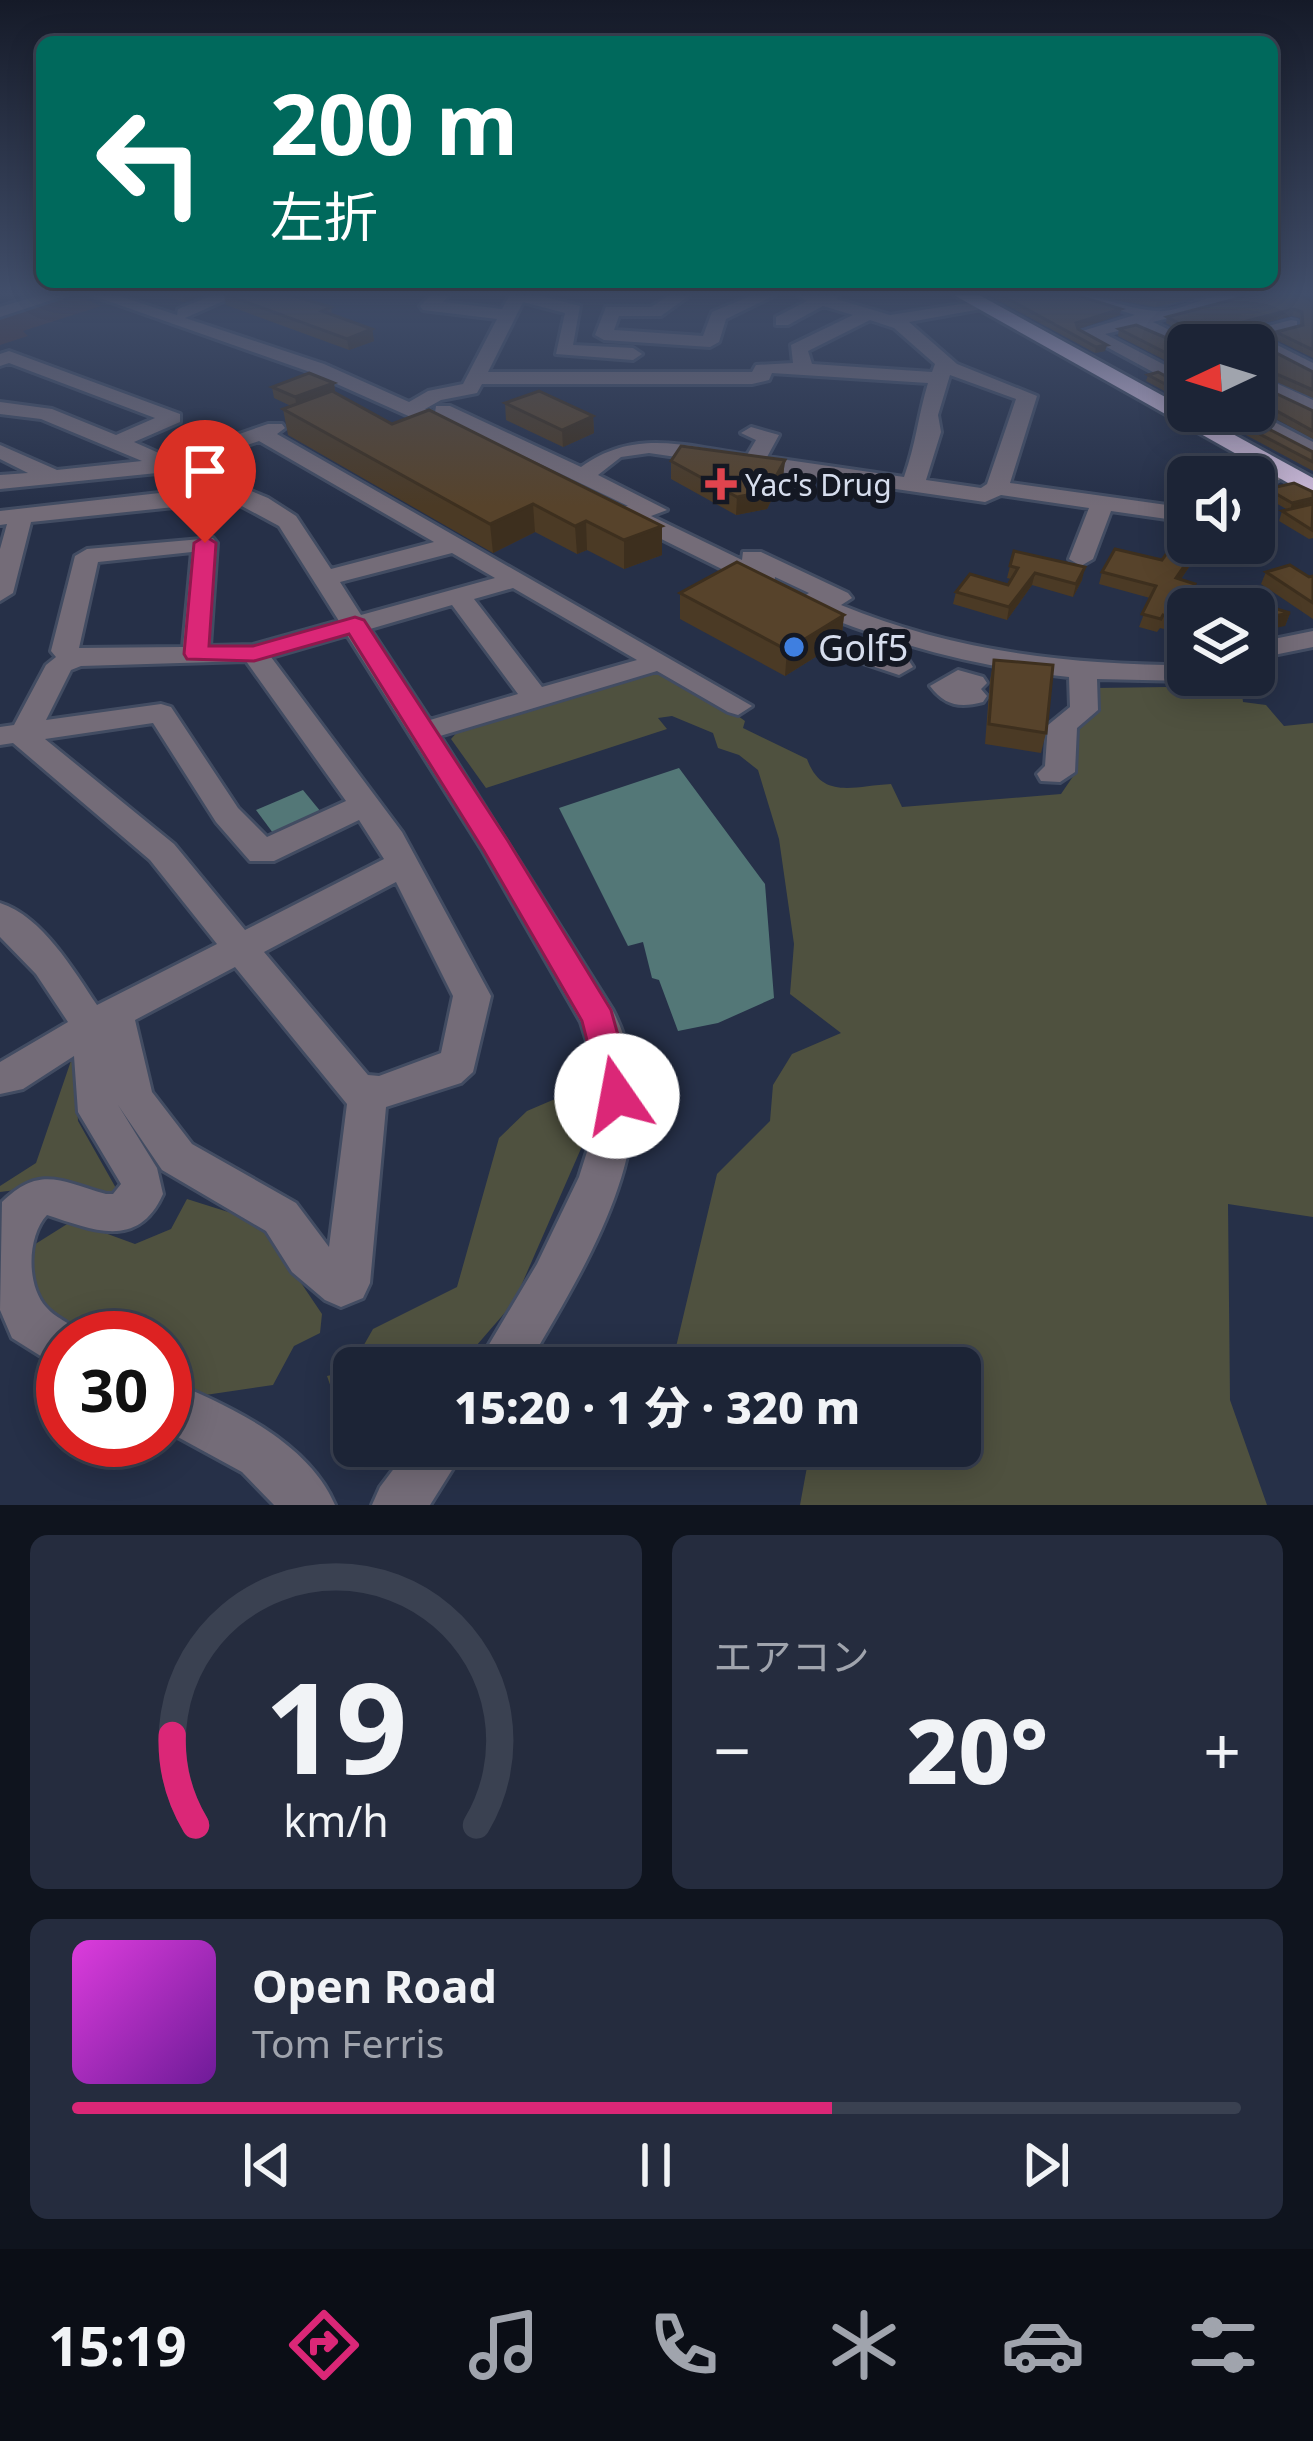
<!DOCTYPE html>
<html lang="ja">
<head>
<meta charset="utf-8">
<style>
	:root { --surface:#1c2436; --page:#252c3e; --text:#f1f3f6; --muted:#a0a4ad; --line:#3a4151; --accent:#db2777 }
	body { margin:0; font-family:"Noto Sans","Noto Sans JP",sans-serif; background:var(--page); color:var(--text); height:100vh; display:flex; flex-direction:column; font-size:45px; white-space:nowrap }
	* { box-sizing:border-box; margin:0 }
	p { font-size:39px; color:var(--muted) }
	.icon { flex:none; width:66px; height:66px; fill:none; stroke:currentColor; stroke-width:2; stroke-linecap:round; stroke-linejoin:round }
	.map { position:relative; height:1505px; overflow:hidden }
	.drawer { display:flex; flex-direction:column; gap:30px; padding:30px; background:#0f141e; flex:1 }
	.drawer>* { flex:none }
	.hud { position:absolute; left:36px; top:36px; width:1242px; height:252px; border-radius:18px; box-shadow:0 6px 30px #0003,0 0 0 3px var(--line); background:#00695c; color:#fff; overflow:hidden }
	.needle { width:78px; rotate:266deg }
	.controls { position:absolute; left:1167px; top:324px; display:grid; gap:24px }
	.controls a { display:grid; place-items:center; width:108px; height:108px; border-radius:18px; background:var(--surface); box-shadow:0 6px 30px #0003,0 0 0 3px var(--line); font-size:60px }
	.speed { position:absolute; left:36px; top:1311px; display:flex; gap:24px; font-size:60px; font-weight:700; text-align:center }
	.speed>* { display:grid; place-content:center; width:156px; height:156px; border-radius:50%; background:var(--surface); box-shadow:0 6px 30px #0003,0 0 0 3px var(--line); line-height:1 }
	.speed .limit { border:18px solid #d22; background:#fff; color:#111 }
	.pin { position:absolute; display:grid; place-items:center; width:102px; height:102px; color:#fff; margin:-123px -51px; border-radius:50% 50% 50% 0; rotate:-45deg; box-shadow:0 0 12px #0007 }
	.pin .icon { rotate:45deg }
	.me { position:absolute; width:132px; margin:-66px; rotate:348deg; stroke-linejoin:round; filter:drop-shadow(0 0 9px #0008) }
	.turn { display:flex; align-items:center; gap:42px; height:252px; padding:0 36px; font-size:54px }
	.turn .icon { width:156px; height:156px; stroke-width:2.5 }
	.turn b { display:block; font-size:84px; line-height:102px }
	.big { font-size:90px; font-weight:800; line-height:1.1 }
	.drawer .widget { flex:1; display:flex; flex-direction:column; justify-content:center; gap:18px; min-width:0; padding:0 42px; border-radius:18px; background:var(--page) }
	.drawer .dial { align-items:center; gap:0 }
	.dial svg { height:312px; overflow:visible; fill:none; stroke:var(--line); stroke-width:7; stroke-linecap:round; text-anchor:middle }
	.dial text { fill:var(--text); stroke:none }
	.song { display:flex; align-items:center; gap:36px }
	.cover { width:144px; height:144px; border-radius:18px; background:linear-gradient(135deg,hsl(300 70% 55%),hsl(280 70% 35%)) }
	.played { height:12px; border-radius:6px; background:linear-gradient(90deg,var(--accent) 65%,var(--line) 65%) }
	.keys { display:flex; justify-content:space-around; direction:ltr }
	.heat { display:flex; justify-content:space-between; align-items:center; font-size:66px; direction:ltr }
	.drawer .tiles { flex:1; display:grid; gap:30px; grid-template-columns:1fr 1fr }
	.widget:last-child { grid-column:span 2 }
	.trip { position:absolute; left:333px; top:1347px; width:648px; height:120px; border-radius:18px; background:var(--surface); box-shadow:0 6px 30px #0003,0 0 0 3px var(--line); font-weight:800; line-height:120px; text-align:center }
	.tabs { display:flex; height:192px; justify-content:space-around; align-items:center; background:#0b0e16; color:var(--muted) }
	.tabs .icon { width:84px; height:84px }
	.tabs .active { color:var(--accent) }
	.tabs b { font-size:54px; color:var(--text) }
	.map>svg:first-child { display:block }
	.commercial { fill:#463236 }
	.green { fill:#4f513f }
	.water { fill:#537777 }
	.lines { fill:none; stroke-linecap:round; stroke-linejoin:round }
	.minor-casing { stroke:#424c62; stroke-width:6 }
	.highway-casing { stroke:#424c62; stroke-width:6 }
	.minor { fill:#746c78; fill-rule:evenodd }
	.highway { fill:#d0bddb; fill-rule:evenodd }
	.wall { fill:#4b3a25 }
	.shaded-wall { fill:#3d2f1e }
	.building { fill:#57432b; stroke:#3d2f1e; stroke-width:3 }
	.route { fill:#db2777; stroke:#8e194d; stroke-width:3 }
	.health-dot { fill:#e0444e; stroke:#141823; stroke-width:4.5 }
	.shop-dot { fill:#3f7fe0; stroke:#141823; stroke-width:4.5 }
	.labels { text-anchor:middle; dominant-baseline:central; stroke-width:12; stroke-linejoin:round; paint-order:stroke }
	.far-poi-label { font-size:30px; fill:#d6dded; stroke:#141823; text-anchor:start }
	.poi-label { font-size:36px; fill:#d6dded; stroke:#141823; text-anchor:start }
</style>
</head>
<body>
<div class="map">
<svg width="1313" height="1505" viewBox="0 0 1313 1505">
	<rect width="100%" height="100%" fill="#263048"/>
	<polygon class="commercial" points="85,299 101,306 23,331 28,336 0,345 0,319 59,300"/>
	<g class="green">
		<path d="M648 673 663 674 738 716 745 721 743 728 807 759C822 800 853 786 891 784L902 807 1061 794 1076 772 1075 733 1096 712V688L1241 686 1243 702 1266 705 1284 726 1313 723V1217L1228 1204 1230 1400 1267 1505H800L809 1456 775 1446H960V1368H671L717 1174 770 1121 773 1085 792 1054 841 1033 790 994 794 944 779 839 758 770 739 755 718 748 713 733 672 716 658 718 667 729 486 788 451 739 460 729Z"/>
		<polygon points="74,1052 78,1121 121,1197 47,1186 0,1192 0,1186 36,1163"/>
		<polygon points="590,1084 590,1128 514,1302 457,1368 354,1368 354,1446 389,1446 379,1458 357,1463 327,1376 349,1371 373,1329 457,1287 499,1138 527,1111"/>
		<polygon points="187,1199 260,1222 322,1314 320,1333 294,1346 273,1385 185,1398 165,1387 165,1338 79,1338 38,1310 21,1253 72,1221 135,1244 171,1229"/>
	</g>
	<g class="water">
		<polygon points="679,768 765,884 774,998 718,1023 678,1031 659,980 652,978 643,942 628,946 559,808"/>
		<polygon points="303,790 321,812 273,833 256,810"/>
	</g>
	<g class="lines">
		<defs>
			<g id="minor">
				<polygon points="41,295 67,295 0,317 0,307"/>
				<path d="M91 295H116L177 315 178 309 214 295H237L185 318 324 364 409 402 428 391 463 384 497 319 423 310 420 306 431 295H449L443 302 502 309 510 295H537L580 306 573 345 633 348 642 354 633 360 556 354 565 313 523 302 488 372H752L756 365 793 363 791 345 853 315 823 306 788 325H776V317L807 301 797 295H839L836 299 890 315 987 300V308L909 322 957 364 1037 396 1010 483 1188 508V522L1111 511 1093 559 1081 566 1069 559 1089 508 1001 495 985 502 649 453 621 457 598 475 667 510 651 516 742 560 743 552H761L848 593 852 598 841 605C952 651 1069 665 1188 665V675H1200L1188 681 1097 679 1098 710 1077 728 1075 772 1060 782 1041 781 1037 774 1045 766 1048 725 1070 707 1069 677C975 667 887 643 800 606L796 601 809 593 775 577 774 586H756L617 517V507L628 506 467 429 465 435H451L310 372ZM870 320 894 328 935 364 932 372 812 364 808 351ZM772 373 928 383C918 416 916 444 904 477L767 457 779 435 751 427 741 433 756 440 747 455C685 446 635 428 581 467L450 406H436L435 413 425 409 441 400 477 393 482 384H752L769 380ZM950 375 1016 399 987 484 981 488 926 480 941 432 938 415Z"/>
				<polygon points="670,295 690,295 661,316 619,316 614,330 703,336 712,312 753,295 775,295 726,319 719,342 710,347 604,340 595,335 606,307 651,307"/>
				<path d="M1070 295C1100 295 1127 309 1156 311 1183 314 1215 286 1240 299L1153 322 1194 342 1188 345V351L1135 327 1105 334 1188 377V391L1079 332 1135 315Z"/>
				<polygon points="1291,320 1297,321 1297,329 1261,337 1313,363 1313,376 1234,335"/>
				<path d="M9 351 180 414V422L134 442 170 458 268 424H282L285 428 277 434 752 706 738 715 728 712 657 671 440 736 612 1009C676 1130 586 1264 526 1368H475L537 1264 579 1177 592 1136 597 1095 592 1057 581 1022 483 851 347 635 271 657 402 832 491 996 473 1072 461 1083 386 1107 370 1283 363 1298 341 1307 325 1300 292 1272 266 1231 162 1170 118 1105 157 1168 163 1194C138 1250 93 1230 47 1215 27 1236 26 1285 46 1307 57 1320 74 1323 83 1338H63V1370L12 1338 0 1310 2 1202C40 1165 60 1181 106 1194H113L121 1184 78 1112 74 1056 23 1089 0 1094V1062L68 1022 36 974 0 937V903C42 916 74 971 97 1005L217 944 150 860 13 743 0 745V727L14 725 46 665 56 657 51 651 75 556 87 549 213 538 217 543 210 646 253 645 339 621 279 526 223 496 203 504 31 522 13 593 0 601V549L7 524 0 525V511L204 488 167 472 0 489V475L28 473 0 459V445L57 470 142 461 41 419 0 414V402L52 409 116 435 155 418 9 363 0 366V354ZM259 441 434 542 331 569 296 516 268 498 189 465ZM192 552 183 647 79 648 98 562ZM452 553 495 578 361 615 340 582ZM513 588 637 660 542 687 474 599ZM452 605 518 694 430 720 370 629ZM246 661 346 801 267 837 238 808 171 707 161 704 46 720 71 670 81 666ZM153 723 216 822 250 861H274L359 820 384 859 245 930 174 844 45 739ZM396 882 453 996 441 1053 379 1076 368 1075 264 952ZM235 967 347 1104 329 1247 296 1203 192 1144 152 1092 135 1020Z"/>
				<polygon points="1254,373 1313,400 1313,414 1254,386"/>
				<polygon points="1228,411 1253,411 1313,442 1313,456"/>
				<polygon points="1280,463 1288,465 1288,475 1254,493 1253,477"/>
				<polygon points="1313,631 1313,647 1254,659 1254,643"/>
				<polygon points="858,644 909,661 913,667 899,675 848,658 844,652 848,646"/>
				<path d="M958 670 983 677 987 683 981 689 987 696 983 702C960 708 945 706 930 686Z"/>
				<path d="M165 1379C226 1404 308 1441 335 1505H274L242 1472 165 1430Z"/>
				<polygon points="411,1446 467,1446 430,1505 372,1505 380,1487"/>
			</g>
			<polygon id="highway" points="954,295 979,295 1313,478 1313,497"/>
		</defs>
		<use href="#minor" class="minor-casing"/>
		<use href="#highway" class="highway-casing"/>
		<use href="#minor" class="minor"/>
		<use href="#highway" class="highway"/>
	</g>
	<g class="wall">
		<polygon points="163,295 202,295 184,302"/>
		<polygon points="224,295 290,295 331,307 332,314 372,329 374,341 349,350 226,305"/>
		<polygon points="988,295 1076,295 1120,315 1078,329 1105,351 1095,353"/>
		<polygon points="1088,295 1204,295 1156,307"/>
		<polygon points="1241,295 1298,295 1313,301 1313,358 1274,339 1276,332 1300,326 1300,318 1292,316 1233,331 1313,372 1313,398 1254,372 1254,345 1197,339 1166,323 1167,317 1241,297"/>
		<polygon points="1119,329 1188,347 1188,372 1118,336"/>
		<polygon points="1148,375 1188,388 1188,404 1146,381"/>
		<polygon points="1254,381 1254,383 1313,411 1313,439 1254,407"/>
		<polygon points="334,383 335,393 392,424 662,526 662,555 624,569 587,550 577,554 535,532 493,553 288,435 283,409 291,406 274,398 272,387"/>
		<polygon points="505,403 593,416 594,433 563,447 506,420"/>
		<polygon points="1201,411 1234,411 1313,452 1313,471"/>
		<polygon points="785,460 783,477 767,509 736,515 671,479 671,461"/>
		<polygon points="1268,489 1313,492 1313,538 1309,539 1279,521 1282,511 1288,510 1265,497"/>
		<polygon points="1014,551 1082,580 1073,597 1032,585 1007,620 953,604 956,592 1008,585 1011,579 1007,578"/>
		<polygon points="1195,558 1181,579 1191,597 1176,632 1160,628 1157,632 1139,627 1150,598 1099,584 1102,572 1162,560"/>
		<polygon points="1266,572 1309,577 1313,576 1313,619 1261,584"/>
		<polygon points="680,593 844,615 841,641 785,676 680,619"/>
		<polygon points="1227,594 1290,613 1285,626 1254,609 1224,609 1222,607"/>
		<polygon points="994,660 1046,733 1041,753 985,744 990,680"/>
	</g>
	<g class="shaded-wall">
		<polygon points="183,295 202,295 184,302"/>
		<polygon points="1180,295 1204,295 1156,307 1158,300"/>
		<polygon points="1121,309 1120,315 1075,330 1076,323"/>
		<polygon points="1294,309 1292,316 1232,330 1235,324"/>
		<polygon points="372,329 374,341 349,350 347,339"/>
		<polygon points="1107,345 1105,351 1095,353 1096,347"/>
		<polygon points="334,383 335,394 297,408 295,397"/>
		<polygon points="593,416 594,433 563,447 562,430"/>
		<polygon points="785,460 783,477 767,509 736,515 737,497"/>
		<polygon points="1313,498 1313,505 1290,511 1292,503"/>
		<polygon points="533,504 535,532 493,553 490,524"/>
		<polygon points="586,521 587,550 577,554 575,526"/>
		<polygon points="662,526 662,555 624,569 624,540"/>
		<polygon points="1198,546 1195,558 1173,591 1176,578"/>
		<polygon points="1085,567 1082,580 1073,597 1076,584"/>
		<polygon points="1035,573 1032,585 1007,620 1009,607"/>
		<polygon points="1290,613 1285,626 1254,632 1254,620"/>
		<polygon points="844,615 841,641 785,676 787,650"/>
	</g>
	<g class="building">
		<polygon points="227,295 290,295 331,307 322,311 372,329 347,339"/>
		<polygon points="1001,295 1076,295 1121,309 1076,323 1078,329 1107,345 1096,347"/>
		<polygon points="1127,295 1180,295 1158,300"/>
		<polygon points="1243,295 1298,295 1313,301 1313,350 1276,332 1303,325 1302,312 1294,309 1235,324 1232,330 1313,372 1313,390 1254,364 1254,345 1193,345 1200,334 1167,317 1243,297"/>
		<polygon points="1136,325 1188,347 1188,364 1119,329"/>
		<polygon points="1158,372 1188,388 1188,396 1148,375"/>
		<polygon points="309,373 334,383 295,397 272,387"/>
		<polygon points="1254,381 1254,383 1313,411 1313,431 1257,400 1254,400"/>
		<polygon points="332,391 392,424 429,410 662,526 624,540 586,521 575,526 533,504 490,524 283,409"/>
		<polygon points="539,391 593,416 562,430 505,403"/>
		<polygon points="1216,411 1234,411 1313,452 1313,462"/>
		<polygon points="681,446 785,460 768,491 737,497 671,461"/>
		<polygon points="1294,483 1313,492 1313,498 1292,503 1268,489"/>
		<polygon points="1313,504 1312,530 1282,511"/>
		<polygon points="1176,540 1198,546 1176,578 1195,584 1179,619 1163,615 1161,619 1142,614 1156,586 1102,572 1115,549 1162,560"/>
		<polygon points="1014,551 1085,567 1076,584 1035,573 1009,607 956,592 970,574 1008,585 1018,568 1010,566"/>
		<polygon points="737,562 844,615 787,650 680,593"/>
		<polygon points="1290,565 1309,577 1313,576 1313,603 1266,572"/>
		<polygon points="1227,594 1290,613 1254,620 1254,609 1239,609"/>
		<polygon points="994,660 1053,665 1046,733 989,724"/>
	</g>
	<linearGradient id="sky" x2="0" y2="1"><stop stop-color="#151a28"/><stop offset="0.58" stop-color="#414e6a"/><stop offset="1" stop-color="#414e6a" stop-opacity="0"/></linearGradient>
	<rect width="1313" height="506" fill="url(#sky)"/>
	<polygon class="route" points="205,536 216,543 209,646 253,646 355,617 364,620 508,841 611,1010 635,1096 630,1106 617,1111 604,1106 582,1021 484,851 349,634 254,661 187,659 184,654 194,543"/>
	<path class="health-dot" d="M715 466h12v12h12v12h-12v12h-12v-12h-12v-12h12z"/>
	<circle class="shop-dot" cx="794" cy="647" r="12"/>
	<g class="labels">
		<g class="far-poi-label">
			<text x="745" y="484">Yac's Drug</text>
		</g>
		<g class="poi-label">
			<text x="818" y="647">Golf5</text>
		</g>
	</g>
</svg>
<div class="controls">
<a><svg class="needle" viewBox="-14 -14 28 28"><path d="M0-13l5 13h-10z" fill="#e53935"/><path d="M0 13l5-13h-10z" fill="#a0a4ad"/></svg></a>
<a><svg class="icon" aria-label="sound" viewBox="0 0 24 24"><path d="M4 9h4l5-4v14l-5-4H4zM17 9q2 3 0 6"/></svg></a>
<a><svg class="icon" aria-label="layers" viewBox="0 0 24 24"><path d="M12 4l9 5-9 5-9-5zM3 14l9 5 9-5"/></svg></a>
</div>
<div class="speed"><div class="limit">30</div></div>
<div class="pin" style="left:205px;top:543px;background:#d93025"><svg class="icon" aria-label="arrive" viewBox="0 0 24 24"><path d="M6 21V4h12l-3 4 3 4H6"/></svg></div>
<svg class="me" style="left:617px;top:1096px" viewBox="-20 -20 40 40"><circle r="19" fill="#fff"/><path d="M0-13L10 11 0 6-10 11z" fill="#db2777"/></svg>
<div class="trip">15:20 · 1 分 · 320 m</div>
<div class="hud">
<div class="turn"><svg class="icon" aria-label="left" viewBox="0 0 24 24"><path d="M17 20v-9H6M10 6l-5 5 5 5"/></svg><div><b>200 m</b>左折</div></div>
</div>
</div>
<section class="drawer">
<div class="tiles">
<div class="widget dial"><svg viewBox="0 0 100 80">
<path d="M14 69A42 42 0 1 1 86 69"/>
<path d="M14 69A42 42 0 0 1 8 46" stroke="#db2777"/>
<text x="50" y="56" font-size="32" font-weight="700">19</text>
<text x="50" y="72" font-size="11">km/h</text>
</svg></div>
<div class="widget"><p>エアコン</p>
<div class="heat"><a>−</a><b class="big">20°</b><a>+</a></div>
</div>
<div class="widget">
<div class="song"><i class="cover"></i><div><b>Open Road</b><p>Tom Ferris</p></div></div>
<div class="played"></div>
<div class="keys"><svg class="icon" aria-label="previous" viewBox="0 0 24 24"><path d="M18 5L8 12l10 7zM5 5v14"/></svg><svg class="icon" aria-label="pause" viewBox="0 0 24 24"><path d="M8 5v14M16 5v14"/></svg><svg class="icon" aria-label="next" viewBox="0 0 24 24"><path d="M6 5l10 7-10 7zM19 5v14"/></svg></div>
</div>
</div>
</section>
<nav class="tabs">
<b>15:19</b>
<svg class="icon active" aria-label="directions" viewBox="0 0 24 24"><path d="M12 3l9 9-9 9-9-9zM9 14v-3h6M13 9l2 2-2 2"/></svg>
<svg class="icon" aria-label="music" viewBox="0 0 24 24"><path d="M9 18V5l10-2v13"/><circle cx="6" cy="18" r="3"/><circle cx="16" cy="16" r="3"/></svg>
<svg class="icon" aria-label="phone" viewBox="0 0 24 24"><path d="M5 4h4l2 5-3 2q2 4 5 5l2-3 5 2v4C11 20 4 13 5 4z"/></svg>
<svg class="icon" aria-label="climate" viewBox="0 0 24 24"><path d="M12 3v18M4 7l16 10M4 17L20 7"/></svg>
<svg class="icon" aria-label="car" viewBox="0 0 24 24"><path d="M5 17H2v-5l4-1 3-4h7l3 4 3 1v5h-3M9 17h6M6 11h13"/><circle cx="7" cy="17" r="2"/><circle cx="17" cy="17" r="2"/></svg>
<svg class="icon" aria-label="filters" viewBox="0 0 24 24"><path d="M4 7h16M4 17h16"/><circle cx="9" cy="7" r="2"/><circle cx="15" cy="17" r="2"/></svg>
</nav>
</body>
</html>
